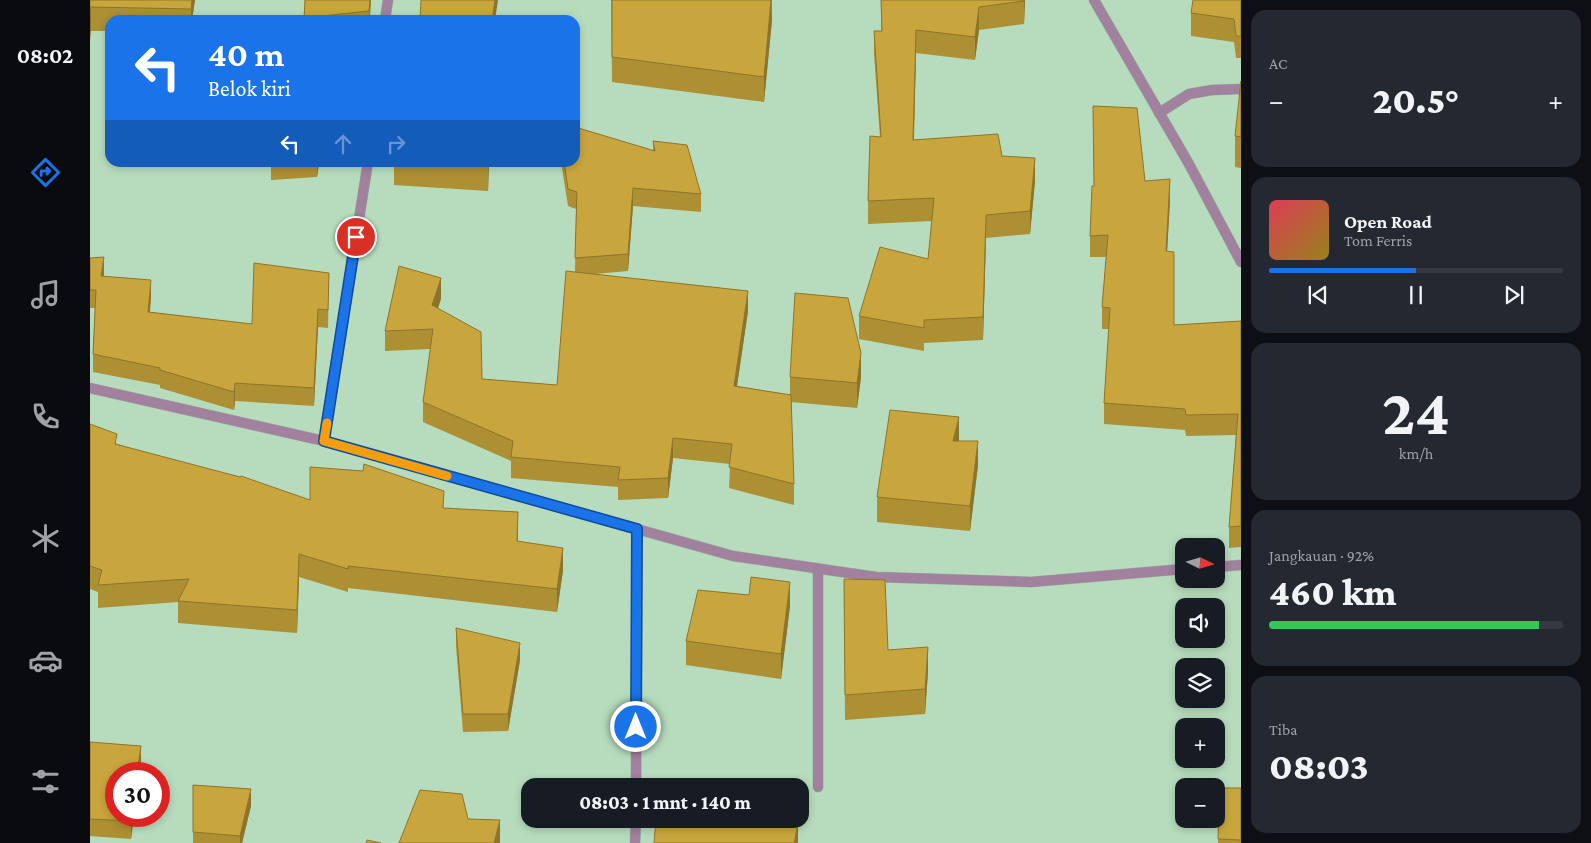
<!DOCTYPE html>
<html lang="id">
<head>
<meta charset="utf-8">
<style>
	:root { --surface:#171b24; --page:#242831; --text:#f1f3f6; --muted:#9ea1a6; --line:#363941; --accent:#1a73e8 }
	body { margin:0; font-family:"Crimson Pro",serif; background:var(--page); color:var(--text); height:100vh; display:flex; flex-direction:column; font-size:19px; white-space:nowrap }
	* { box-sizing:border-box; margin:0 }
	p { font-size:16px; color:var(--muted) }
	.icon { flex:none; width:28px; height:28px; fill:none; stroke:currentColor; stroke-width:2; stroke-linecap:round; stroke-linejoin:round }
	.map { position:relative; flex:1; overflow:hidden }
	.side { display:flex; flex-direction:column; gap:10px; padding:10px; background:#0d0f14; width:350px }
	.side>* { flex:none }
	.banner { position:absolute; left:15px; top:15px; width:475px; height:152px; border-radius:15px; box-shadow:0 2px 8px #0003; background:#1a73e8; color:#fff; overflow:hidden }
	.needle { width:32px; rotate:95deg }
	.fabs { position:absolute; left:1085px; top:538px; display:grid; gap:10px }
	.fabs a { display:grid; place-items:center; width:50px; height:50px; border-radius:10px; background:var(--surface); box-shadow:0 2px 8px #0003; font-size:25px }
	.speed { position:absolute; left:15px; top:762px; display:flex; gap:10px; font-size:25px; font-weight:700; text-align:center }
	.speed>* { display:grid; place-content:center; width:65px; height:65px; border-radius:50%; background:var(--surface); box-shadow:0 2px 8px #0003; line-height:1 }
	.speed .limit { border:8px solid #d22; background:#fff; color:#111 }
	.pin { position:absolute; display:grid; place-items:center; width:42px; height:42px; color:#fff; margin:-21px; border:2px solid #fff; border-radius:50%; box-shadow:0 1px 5px #0007 }
	.me { position:absolute; width:55px; margin:-28px; rotate:0deg; stroke-linejoin:round; filter:drop-shadow(0 0 4px #0008) }
	.turn { display:flex; align-items:center; gap:18px; height:105px; padding:0 20px; font-size:22px }
	.turn .icon { width:65px; height:65px; stroke-width:2.5 }
	.turn b { display:block; font-size:35px; line-height:42px }
	.lanes { display:flex; align-items:center; height:48px; padding:0 20px; background:#0003; justify-content:center; gap:25px; direction:ltr }
	.lanes .off { opacity:.35 }
	.big { font-size:38px; font-weight:800; line-height:1.1 }
	.side .tile { flex:1; display:flex; flex-direction:column; justify-content:center; gap:8px; min-width:0; padding:0 18px; border-radius:15px; background:var(--page) }
	.side .dial { align-items:center; gap:0 }
	.dial b { font-size:65px; line-height:1 }
	.song { display:flex; align-items:center; gap:15px }
	.cover { width:60px; height:60px; border-radius:8px; background:linear-gradient(135deg,hsl(350 70% 55%),hsl(50 70% 35%)) }
	.played { height:5px; border-radius:2px; background:linear-gradient(90deg,var(--accent) 50%,var(--line) 50%) }
	.keys { display:flex; justify-content:space-around; direction:ltr }
	.heat { display:flex; justify-content:space-between; align-items:center; font-size:28px; direction:ltr }
	.charge { height:8px; border-radius:4px; background:linear-gradient(90deg,#34c759 92%,var(--line) 0) }
	.trip { position:absolute; left:431px; top:778px; width:288px; height:50px; border-radius:15px; background:var(--surface); box-shadow:0 2px 8px #0003; font-weight:800; line-height:50px; text-align:center }
	main { display:flex; flex:1; min-height:0 }
	.dock { display:flex; flex-direction:column; width:90px; justify-content:space-around; align-items:center; background:#090b0e; color:var(--muted) }
	.dock .icon { width:35px; height:35px }
	.dock .on { color:var(--accent) }
	.dock b { font-size:22px; color:var(--text) }
	.map>svg:first-child { display:block }
	.lines { fill:none; stroke-linecap:round; stroke-linejoin:round }
	.minor-casing { stroke:#98b99e; stroke-width:11 }
	.minor { stroke:#a2819e; stroke-width:10 }
	.wall { fill:#ad8f34 }
	.shaded-wall { fill:#8d742b }
	.building { fill:#c9a63d; stroke:#8d742b }
	.route-casing { stroke:#114b97; stroke-width:12 }
	.route { stroke:#1a73e8; stroke-width:9 }
	.slow { stroke:#f59e0b; stroke-width:9 }
</style>
</head>
<body>
<main>
<nav class="dock">
<b>08:02</b>
<svg class="icon on" aria-label="directions" viewBox="0 0 24 24"><path d="M12 3l9 9-9 9-9-9zM9 14v-3h6M13 9l2 2-2 2"/></svg>
<svg class="icon" aria-label="music" viewBox="0 0 24 24"><path d="M9 18V5l10-2v13"/><circle cx="6" cy="18" r="3"/><circle cx="16" cy="16" r="3"/></svg>
<svg class="icon" aria-label="phone" viewBox="0 0 24 24"><path d="M5 4h4l2 5-3 2q2 4 5 5l2-3 5 2v4C11 20 4 13 5 4z"/></svg>
<svg class="icon" aria-label="climate" viewBox="0 0 24 24"><path d="M12 3v18M4 7l16 10M4 17L20 7"/></svg>
<svg class="icon" aria-label="car" viewBox="0 0 24 24"><path d="M5 17H2v-5l4-1 3-4h7l3 4 3 1v5h-3M9 17h6M6 11h13"/><circle cx="7" cy="17" r="2"/><circle cx="17" cy="17" r="2"/></svg>
<svg class="icon" aria-label="filters" viewBox="0 0 24 24"><path d="M4 7h16M4 17h16"/><circle cx="9" cy="7" r="2"/><circle cx="15" cy="17" r="2"/></svg>
</nav>
<div class="map">
<svg width="1151" height="843" viewBox="0 0 1151 843">
	<rect width="100%" height="100%" fill="#b6dcbd"/>
	<g class="lines">
		<defs>
			<g id="minor">
				<polyline points="1004,0 1099,164 1151,262"/>
				<polyline points="295,20 298,0"/>
				<polyline points="1069,113 1099,94 1122,90 1151,89"/>
				<polyline points="0,388 234,441 643,556 786,577 941,582 1094,569"/>
				<polyline points="234,441 278,162"/>
				<polyline points="1126,567 1151,565"/>
				<polyline points="546,786 547,529"/>
				<polyline points="728,787 728,569"/>
				<polyline points="545,843 546,819"/>
			</g>
		</defs>
		<use href="#minor" class="minor-casing"/>
		<use href="#minor" class="minor"/>
	</g>
	<g class="wall">
		<polygon points="0,0 105,0 102,20 20,20 20,31 1,31"/>
		<polygon points="215,0 281,0 280,20 214,20"/>
		<polygon points="521,0 682,0 682,20 674,102 522,82"/>
		<polygon points="791,0 935,0 934,24 889,30 885,60 826,53 824,140 912,156 945,181 940,234 896,238 893,340 834,343 834,351 769,339 769,316 838,259 842,221 778,224 778,201 790,137 784,54 784,31 791,31"/>
		<polygon points="1151,0 1151,58 1146,58 1144,42 1101,36 1101,13"/>
		<polygon points="1151,81 1151,168 1145,167 1145,136"/>
		<polygon points="1003,106 1055,181 1080,200 1077,251 1084,325 1151,321 1151,547 1139,548 1139,527 1146,435 1096,436 1095,430 1014,424 1014,403 1019,329 1012,329 1012,307 1016,257 1000,257 1000,236 1004,186"/>
		<polygon points="563,141 611,194 611,212 543,206 538,271 505,274 658,311 647,386 700,395 700,377 771,377 767,408 701,402 704,484 704,505 639,488 640,464 583,458 578,498 528,500 528,487 421,478 421,461 333,422 333,402 341,349 295,351 295,331 351,299 348,308 392,379 467,385 485,272 486,209 478,206 471,162 485,162 563,150"/>
		<polygon points="181,162 229,162 229,163 227,177 181,180"/>
		<polygon points="304,162 399,162 398,191 304,185"/>
		<polygon points="0,258 14,274 14,277 61,297 60,312 162,324 239,273 238,328 228,327 224,406 145,401 144,410 70,388 70,385 3,372 3,354 5,308 0,308"/>
		<polygon points="0,424 27,444 220,500 354,508 428,541 473,570 467,612 258,588 258,592 209,577 207,633 88,623 88,602 8,608 8,592 0,589"/>
		<polygon points="869,441 888,465 880,531 787,522 787,497"/>
		<polygon points="754,579 798,650 838,672 835,714 755,720"/>
		<polygon points="659,595 700,606 691,679 596,665 596,641"/>
		<polygon points="366,628 430,660 418,731 373,732 366,646"/>
		<polygon points="0,742 51,764 49,774 26,774 44,816 41,839 0,836"/>
		<polygon points="103,785 161,806 152,843 103,843"/>
		<polygon points="1129,788 1151,788 1151,843 1128,843"/>
	</g>
	<g class="shaded-wall">
		<polygon points="102,0 105,0 102,20 101,20 101,9"/>
		<polygon points="280,0 281,0 279,20 279,11"/>
		<polygon points="405,0 408,0 405,20 402,20"/>
		<polygon points="681,0 682,20 674,102 674,77"/>
		<polygon points="934,0 935,0 934,24"/>
		<polygon points="1,7 1,31 0,40 0,16"/>
		<polygon points="889,7 889,30 885,60 885,37"/>
		<polygon points="826,30 826,53 823,163 823,140"/>
		<polygon points="945,158 945,181 940,234 940,211"/>
		<polygon points="227,162 229,162 227,177"/>
		<polygon points="398,162 399,162 398,191"/>
		<polygon points="1080,179 1080,200 1076,272 1076,251"/>
		<polygon points="543,188 543,206 538,271 538,254"/>
		<polygon points="896,215 896,238 893,340 893,317"/>
		<polygon points="14,257 14,274 11,294 11,276"/>
		<polygon points="351,278 351,299 342,325 342,305"/>
		<polygon points="61,280 61,297 58,329 58,312"/>
		<polygon points="658,291 658,311 644,406 644,386"/>
		<polygon points="228,309 228,327 224,406 224,388"/>
		<polygon points="771,353 771,377 767,408 767,383"/>
		<polygon points="145,383 145,401 144,410 144,392"/>
		<polygon points="869,417 869,442 863,441"/>
		<polygon points="583,438 583,458 578,498 578,478"/>
		<polygon points="888,441 888,465 880,531 880,506"/>
		<polygon points="428,512 428,535 427,564 427,541"/>
		<polygon points="473,548 473,570 467,612 467,589"/>
		<polygon points="209,554 209,577 207,633 207,610"/>
		<polygon points="700,582 700,606 691,679 691,654"/>
		<polygon points="430,643 430,660 418,731 418,714"/>
		<polygon points="838,647 838,672 835,714 835,689"/>
		<polygon points="51,746 51,764 49,774 47,774"/>
		<polygon points="161,789 161,806 152,843 150,843 150,836"/>
		<polygon points="42,816 44,816 41,839 41,821"/>
		<polygon points="410,820 410,843 404,843"/>
		<polygon points="708,824 708,843 704,843"/>
	</g>
	<g class="building">
		<polygon points="0,0 102,0 101,9 1,7 0,16"/>
		<polygon points="215,0 280,0 279,11 214,18"/>
		<polygon points="331,0 405,0 402,20 330,19"/>
		<polygon points="522,0 681,0 674,77 522,57"/>
		<polygon points="791,0 934,0 934,1 889,7 885,37 826,30 823,140 908,134 912,156 945,158 940,211 896,215 893,317 834,320 834,328 769,316 790,247 838,259 844,198 778,201 780,136 791,137 784,31 792,31"/>
		<polygon points="1103,0 1151,0 1151,36 1146,36 1144,19 1101,13"/>
		<polygon points="1151,81 1151,137 1145,136"/>
		<polygon points="1003,106 1047,108 1055,181 1080,179 1076,251 1084,252 1084,325 1151,321 1151,526 1139,527 1148,414 1096,415 1095,409 1014,403 1020,308 1012,307 1018,235 1000,236 1002,186 1004,186"/>
		<polygon points="485,127 565,151 563,141 597,145 611,194 543,188 538,254 485,258 487,192 478,189 474,162 485,162"/>
		<polygon points="346,162 398,162 398,166"/>
		<polygon points="14,257 11,276 61,280 58,312 162,324 164,263 239,273 238,310 228,309 224,388 145,383 144,392 70,370 70,368 3,354 6,290 0,290 0,258"/>
		<polygon points="309,266 351,278 342,305 391,332 392,379 467,385 476,271 658,291 644,386 701,395 704,484 639,467 642,444 583,438 578,478 528,480 530,467 421,457 423,441 333,402 343,329 295,331"/>
		<polygon points="705,293 758,298 771,353 767,383 700,377"/>
		<polygon points="800,410 869,417 863,441 888,441 880,506 787,497"/>
		<polygon points="0,424 27,434 25,444 150,477 151,476 220,500 220,467 273,471 274,464 354,491 353,508 428,512 427,541 473,548 467,589 258,566 258,569 209,554 207,610 88,601 99,579 8,585 12,570 0,566"/>
		<polygon points="661,577 700,582 691,654 596,641 608,590 659,595"/>
		<polygon points="754,579 795,580 798,650 838,647 835,689 755,695"/>
		<polygon points="366,628 430,643 418,714 373,714"/>
		<polygon points="0,742 51,746 47,774 26,774 26,816 42,816 41,821 0,819"/>
		<polygon points="103,785 161,789 150,836 103,832"/>
		<polygon points="1129,788 1151,788 1151,840 1128,839"/>
		<polygon points="330,790 372,794 378,819 410,820 404,843 309,843"/>
		<polygon points="566,819 631,819 657,827 659,819 677,819 708,824 704,843 564,843"/>
		<polygon points="277,840 291,843 276,843"/>
	</g>
	<g class="lines">
		<defs>
			<polyline id="route" points="266,237 234,441 547,529 546,727"/>
		</defs>
		<use href="#route" class="route-casing"/>
		<use href="#route" class="route"/>
		<polyline class="slow" points="237,423 234,441 357,476"/>
	</g>
</svg>
<div class="fabs">
<a><svg class="needle" viewBox="-14 -14 28 28"><path d="M0-13l5 13h-10z" fill="#e53935"/><path d="M0 13l5-13h-10z" fill="#9ea1a6"/></svg></a>
<a><svg class="icon" aria-label="sound" viewBox="0 0 24 24"><path d="M4 9h4l5-4v14l-5-4H4zM17 9q2 3 0 6"/></svg></a>
<a><svg class="icon" aria-label="layers" viewBox="0 0 24 24"><path d="M12 4l9 5-9 5-9-5zM3 14l9 5 9-5"/></svg></a>
<a>+</a>
<a>−</a>
</div>
<div class="speed"><div class="limit">30</div></div>
<div class="pin" style="left:266px;top:237px;background:#d93025"><svg class="icon" aria-label="arrive" viewBox="0 0 24 24"><path d="M6 21V4h12l-3 4 3 4H6"/></svg></div>
<svg class="me" style="left:546px;top:727px" viewBox="-20 -20 40 40"><circle r="17" fill="#1a73e8" stroke="#fff" stroke-width="3"/><path d="M0-11L8 9 0 5-8 9z" fill="#fff"/></svg>
<div class="trip">08:03 · 1 mnt · 140 m</div>
<div class="banner">
<div class="turn"><svg class="icon" aria-label="left" viewBox="0 0 24 24"><path d="M17 20v-9H6M10 6l-5 5 5 5"/></svg><div><b>40 m</b>Belok kiri</div></div>
<div class="lanes"><svg class="icon" aria-label="left" viewBox="0 0 24 24"><path d="M17 20v-9H6M10 6l-5 5 5 5"/></svg><svg class="icon off" aria-label="ahead" viewBox="0 0 24 24"><path d="M12 20V5M6 11l6-6 6 6"/></svg><svg class="icon off" aria-label="right" viewBox="0 0 24 24"><path d="M7 20v-9h11M14 6l5 5-5 5"/></svg></div>
</div>
</div>
<section class="side">
<div class="tile"><p>AC</p>
<div class="heat"><a>−</a><b class="big">20.5°</b><a>+</a></div>
</div>
<div class="tile">
<div class="song"><i class="cover"></i><div><b>Open Road</b><p>Tom Ferris</p></div></div>
<div class="played"></div>
<div class="keys"><svg class="icon" aria-label="previous" viewBox="0 0 24 24"><path d="M18 5L8 12l10 7zM5 5v14"/></svg><svg class="icon" aria-label="pause" viewBox="0 0 24 24"><path d="M8 5v14M16 5v14"/></svg><svg class="icon" aria-label="next" viewBox="0 0 24 24"><path d="M6 5l10 7-10 7zM19 5v14"/></svg></div>
</div>
<div class="tile dial"><b>24</b><p>km/h</p></div>
<div class="tile"><p>Jangkauan · 92%</p><b class="big">460 km</b><div class="charge"></div></div>
<div class="tile"><p>Tiba</p><b class="big">08:03</b></div>
</section>
</main>
</body>
</html>
